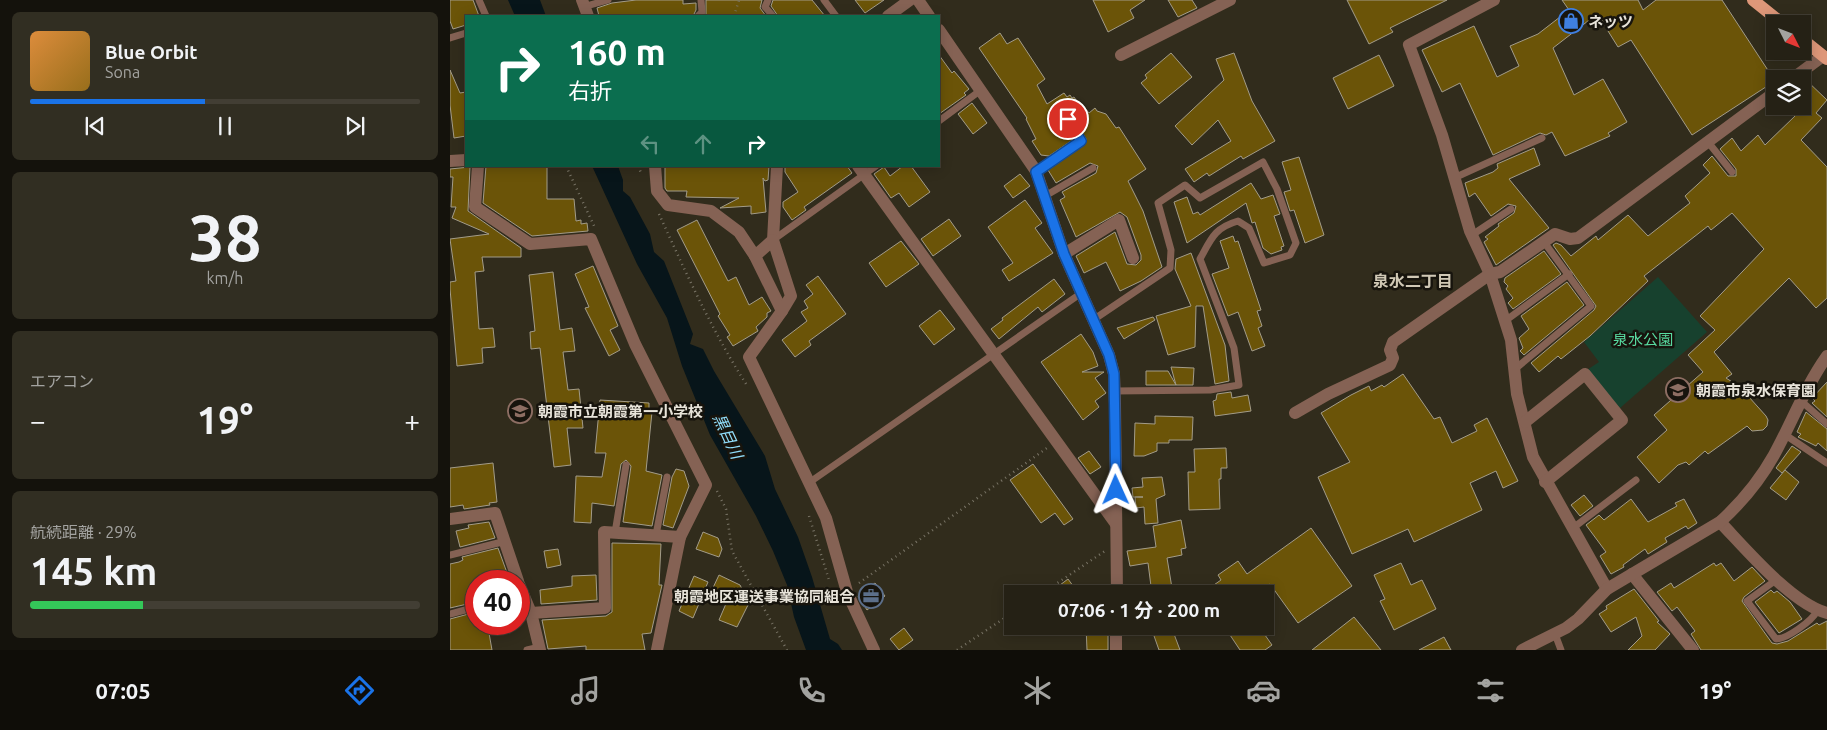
<!DOCTYPE html>
<html lang="ja">
<head>
<meta charset="utf-8">
<style>
	:root { --surface:#252115; --page:#312e22; --text:#f1f3f6; --muted:#a3a3a0; --line:#423e34; --accent:#1a73e8 }
	body { margin:0; font-family:Ubuntu,"Noto Sans JP",sans-serif; background:var(--page); color:var(--text); height:100vh; display:flex; flex-direction:column; font-size:19px; white-space:nowrap }
	* { box-sizing:border-box; margin:0 }
	p { font-size:16px; color:var(--muted) }
	.icon { flex:none; width:28px; height:28px; fill:none; stroke:currentColor; stroke-width:2; stroke-linecap:round; stroke-linejoin:round }
	.map { position:relative; flex:1; overflow:hidden }
	.drawer { display:flex; flex-direction:column; gap:12px; padding:12px; background:#14120c; width:450px }
	.drawer>* { flex:none }
	.guide { position:absolute; left:15px; top:15px; width:475px; height:152px; border-radius:0px; box-shadow:0 2px 12px #0003,0 0 0 1px var(--line); background:#0b6e4f; color:#fff; overflow:hidden }
	.needle { width:32px; rotate:132deg }
	.buttons { position:absolute; left:1316px; top:15px; display:grid; gap:10px }
	.buttons a { display:grid; place-items:center; width:45px; height:45px; border-radius:0px; background:var(--surface); box-shadow:0 2px 12px #0003,0 0 0 1px var(--line); font-size:25px }
	.speed { position:absolute; left:15px; top:570px; display:flex; gap:10px; font-size:25px; font-weight:700; text-align:center }
	.speed>* { display:grid; place-content:center; width:65px; height:65px; border-radius:50%; background:var(--surface); box-shadow:0 2px 12px #0003,0 0 0 1px var(--line); line-height:1 }
	.speed .limit { border:8px solid #d22; background:#fff; color:#111 }
	.pin { position:absolute; display:grid; place-items:center; width:42px; height:42px; color:#fff; margin:-21px; border:2px solid #fff; border-radius:50%; box-shadow:0 1px 5px #0007 }
	.me { position:absolute; width:55px; margin:-28px; rotate:359deg; stroke-linejoin:round; filter:drop-shadow(0 0 4px #0008) }
	.turn { display:flex; align-items:center; gap:18px; height:105px; padding:0 20px; font-size:22px }
	.turn .icon { width:65px; height:65px; stroke-width:2.5 }
	.turn b { display:block; font-size:35px; line-height:42px }
	.lanes { display:flex; align-items:center; height:48px; padding:0 20px; background:#0003; justify-content:center; gap:25px; direction:ltr }
	.lanes .off { opacity:.35 }
	.big { font-size:38px; font-weight:700; line-height:1.1 }
	.drawer .widget { flex:1; display:flex; flex-direction:column; justify-content:center; gap:8px; min-width:0; padding:0 18px; border-radius:8px; background:var(--page) }
	.drawer .dial { align-items:center; gap:0 }
	.dial b { font-size:65px; line-height:1 }
	.song { display:flex; align-items:center; gap:15px }
	.cover { width:60px; height:60px; border-radius:8px; background:linear-gradient(135deg,hsl(30 70% 55%),hsl(40 70% 35%)) }
	.played { height:5px; border-radius:2px; background:linear-gradient(90deg,var(--accent) 45%,var(--line) 45%) }
	.keys { display:flex; justify-content:space-around; direction:ltr }
	.heat { display:flex; justify-content:space-between; align-items:center; font-size:28px; direction:ltr }
	.charge { height:8px; border-radius:4px; background:linear-gradient(90deg,#34c759 29%,var(--line) 0) }
	.trip { position:absolute; left:554px; top:585px; width:270px; height:50px; border-radius:0px; background:var(--surface); box-shadow:0 2px 12px #0003,0 0 0 1px var(--line); font-weight:700; line-height:50px; text-align:center }
	.tabs { display:flex; height:80px; justify-content:space-around; align-items:center; background:#0f0d08; color:var(--muted) }
	.tabs .icon { width:35px; height:35px }
	.tabs .on { color:var(--accent) }
	.tabs b { font-size:22px; color:var(--text) }
	main { display:flex; flex:1; min-height:0 }
	.map>svg:first-child { display:block }
	.green { fill:#17412e }
	.water { fill:#07151a }
	.building { fill:#6b5408; stroke:#a39c89 }
	.lines { fill:none; stroke-linecap:round; stroke-linejoin:round }
	.path { stroke:#797466; stroke-width:2.5; stroke-dasharray:1 4; stroke-linecap:butt }
	.service { stroke:#856254; stroke-width:7 }
	.minor { stroke:#856254; stroke-width:12 }
	.tertiary { stroke:#856254; stroke-width:12 }
	.primary { stroke:#de9779; stroke-width:12 }
	.route-casing { stroke:#114b97; stroke-width:12 }
	.route { stroke:#1a73e8; stroke-width:9 }
	.labels { text-anchor:middle; dominant-baseline:central; stroke-width:5; stroke-linejoin:round; paint-order:stroke }
	.poi-label { font-size:15px; font-weight:bold; fill:#e8e4da; stroke:#17140d; text-anchor:start }
	.park-label { font-size:15px; fill:#58daa0; stroke:#17140d }
	.neighbourhood-label { font-size:16px; font-weight:bold; fill:#d0c8b5; stroke:#17140d }
	.water-label { font-size:16px; font-style:italic; fill:#8fdcf9; stroke:#17140d }
</style>
</head>
<body>
<main>
<section class="drawer">
<div class="widget">
<div class="song"><i class="cover"></i><div><b>Blue Orbit</b><p>Sona</p></div></div>
<div class="played"></div>
<div class="keys"><svg class="icon" aria-label="previous" viewBox="0 0 24 24"><path d="M18 5L8 12l10 7zM5 5v14"/></svg><svg class="icon" aria-label="pause" viewBox="0 0 24 24"><path d="M8 5v14M16 5v14"/></svg><svg class="icon" aria-label="next" viewBox="0 0 24 24"><path d="M6 5l10 7-10 7zM19 5v14"/></svg></div>
</div>
<div class="widget dial"><b>38</b><p>km/h</p></div>
<div class="widget"><p>エアコン</p>
<div class="heat"><a>−</a><b class="big">19°</b><a>+</a></div>
</div>
<div class="widget"><p>航続距離 · 29%</p><b class="big">145 km</b><div class="charge"></div></div>
</section>
<div class="map">
<svg width="1377" height="650" viewBox="0 0 1377 650">
	<rect width="100%" height="100%" fill="#312c1c"/>
	<polygon class="green" points="1208,277 1257,332 1170,408 1137,370 1149,362 1134,342"/>
	<g class="water">
		<polygon points="58,0 90,0 96,16 65,16"/>
		<polygon points="142,166 168,166 173,180 173,191 180,197 200,234 204,252 214,261 243,334 240,344 253,349 264,371 315,456 325,489 348,537 362,577 380,639 388,644 392,650 356,650 344,617 337,585 323,551 306,516 260,435 232,366 217,318 187,264"/>
	</g>
	<g class="building">
		<polygon points="0,0 23,0 29,16 16,16 16,25 3,29 0,21"/>
		<polygon points="186,0 233,0 233,4 246,3 246,10 243,16 149,16 147,8 162,3"/>
		<polygon points="256,0 312,0 310,8 316,16 256,16"/>
		<polygon points="323,0 362,0 375,16 328,16 321,6"/>
		<polygon points="405,0 434,0 415,13"/>
		<polygon points="643,0 695,0 680,10 684,18 658,32"/>
		<polygon points="718,0 742,0 747,8 728,17"/>
		<polygon points="897,0 997,0 940,28 943,32 919,44"/>
		<polygon points="1112,0 1188,0 1193,10 1206,0 1272,0 1325,81 1242,135 1181,40 1168,47 1158,31 1159,28 1147,14 1103,48 1124,95 1153,79 1177,122 1158,133 1160,136 1115,156 1102,132 1096,135 1090,133 1043,155 1010,83 992,92 972,50 1024,26 1047,77 1069,66 1060,46 1088,34 1119,10"/>
		<polygon points="550,33 557,44 568,38 595,79 587,85 597,104 614,93 617,97 620,95 622,98 624,97 632,109 634,107 639,113 645,108 647,111 656,114 666,128 669,127 696,169 678,181 693,211 712,267 691,281 670,291 656,262 634,273 626,256 665,232 677,264 686,265 691,260 691,255 677,217 670,212 626,237 610,200 615,197 612,192 646,173 648,166 640,163 606,183 598,170 634,145 636,139 622,116 616,114 613,121 624,139 599,156 591,155 582,141 586,139 576,119 577,118 529,48"/>
		<polygon points="721,53 742,77 709,104 691,83 697,78 695,75"/>
		<polygon points="784,53 802,101 825,141 793,159 791,156 759,176 757,173 744,182 735,169 781,141 768,120 742,145 725,126 774,80 766,59"/>
		<polygon points="489,55 502,73 504,71 519,89 514,93 516,95 489,114"/>
		<polygon points="929,55 944,86 898,109 883,78"/>
		<polygon points="0,70 10,93 16,92 16,136 4,138 0,105"/>
		<polygon points="1355,79 1377,100 1366,113 1372,118 1351,140 1377,167 1377,298 1366,308 1339,278 1264,352 1282,374 1276,378 1290,387 1316,416 1318,420 1317,426 1313,430 1302,431 1297,426 1258,454 1255,451 1239,465 1236,462 1228,465 1209,483 1187,457 1217,430 1204,415 1253,372 1238,355 1265,330 1250,316 1314,249 1282,213 1261,230 1258,226 1194,276 1198,281 1140,336 1111,359 1108,356 1089,372 1081,363 1144,310 1146,306 1103,245 1106,243 1111,245 1121,256 1146,236 1148,240 1178,215 1198,236 1240,203 1235,196 1260,173 1253,165 1262,156 1278,176 1286,176 1286,169 1270,149 1282,138 1291,151 1308,135 1315,145 1345,116 1340,112 1346,106 1352,106 1352,81"/>
		<polygon points="522,103 537,123 523,134 508,114"/>
		<polygon points="1084,148 1090,165 1059,179 1099,228 1046,265 1034,242 1038,239 1035,237 1049,226 1048,224 1064,213 1066,206 1058,204 1041,216 1025,193 1019,197 1015,183 1043,172 1048,168 1047,164"/>
		<polygon points="849,157 874,235 855,243 844,210 840,211 834,192 841,190 832,162"/>
		<polygon points="36,166 97,167 97,199 124,199 126,221 131,220 131,224 137,223 138,231 82,236 33,203"/>
		<polygon points="215,166 319,166 318,180 315,181 313,178 316,212 301,214 301,206 270,208 289,198 236,197 237,191 217,191 215,188"/>
		<polygon points="335,166 397,166 402,173 354,207 356,210 342,220 333,207 333,202 348,192 335,172"/>
		<polygon points="453,166 461,166 480,192 459,207 449,193 441,198 424,174 434,167 440,176"/>
		<polygon points="20,167 18,211 71,248 71,257 32,257 34,271 25,272 29,329 43,328 45,347 32,348 33,363 7,366 0,289 0,282 6,281 0,239 39,234 2,218 6,207 1,207 3,177 0,177 0,169"/>
		<polygon points="570,174 580,186 563,198 554,186"/>
		<polygon points="801,183 811,199 823,195 830,214 824,216 834,246 831,247 832,250 821,254 813,248 805,222 802,223 796,203 737,243 724,202 737,197 743,214 748,212 750,215"/>
		<polygon points="575,200 592,223 585,228 603,253 559,281 552,270 563,263 538,227"/>
		<polygon points="499,219 511,236 483,256 471,239"/>
		<polygon points="247,220 278,281 286,277 299,305 312,297 321,311 317,313 317,317 306,327 308,331 283,346 277,337 280,335 268,316 270,314 227,230"/>
		<polygon points="783,236 785,242 788,241 811,310 807,311 812,326 808,328 815,346 802,351 788,312 778,316 762,274 779,268 770,241"/>
		<polygon points="451,241 469,264 436,287 419,263"/>
		<polygon points="1094,251 1111,274 1063,309 1058,303 1063,298 1056,289 1058,286 1054,282 1055,278"/>
		<polygon points="741,253 775,345 779,381 765,384 753,306 746,306 745,347 718,355 706,316 741,306 725,269 726,259"/>
		<polygon points="143,266 168,326 160,330 170,350 159,356 135,308 139,307 125,274"/>
		<polygon points="103,272 110,330 122,328 125,351 113,352 118,390 129,389 133,428 117,428 121,465 104,467 90,348 81,349 80,332 85,331 79,275"/>
		<polygon points="368,276 396,314 359,341 361,345 345,357 332,340 357,321 351,312 358,308 354,301 363,294 356,285"/>
		<polygon points="604,279 615,294 592,312 588,307 549,339 541,329 553,320 552,318"/>
		<polygon points="1117,282 1134,305 1074,355 1070,351 1073,348 1069,338 1079,329 1071,316"/>
		<polygon points="490,310 505,329 484,345 469,326"/>
		<polygon points="703,317 705,320 674,339 667,328"/>
		<polygon points="631,334 643,352 648,366 632,372 654,372 645,378 656,393 645,401 649,407 633,420 591,362"/>
		<polygon points="721,367 744,368 743,385 726,385"/>
		<polygon points="696,371 718,371 726,385 696,385"/>
		<polygon points="953,374 984,419 990,417 1002,443 1027,431 1024,425 1037,418 1068,481 1053,488 1046,471 1020,483 1032,510 964,542 958,529 902,554 868,477 900,462 871,413 901,395 919,386 921,391 932,385 934,387"/>
		<polygon points="1377,382 1377,417 1362,403 1365,401 1362,398"/>
		<polygon points="781,392 782,398 798,395 801,411 765,416 763,401 766,400 767,394"/>
		<polygon points="150,400 199,403 199,412 202,412 196,471 212,475 202,526 173,522 181,466 176,460 171,464 164,506 142,503 141,523 124,522 126,476 152,477 156,453 145,453"/>
		<polygon points="1356,412 1377,429 1377,451 1368,443 1366,446 1348,437 1351,434 1347,432"/>
		<polygon points="705,416 743,417 742,440 719,440 719,443 707,443 707,451 694,456 684,456 685,423 705,424"/>
		<polygon points="1342,446 1351,452 1332,473 1326,468"/>
		<polygon points="776,448 777,468 771,468 771,479 769,479 770,509 739,510 738,472 745,472 744,449"/>
		<polygon points="639,451 651,467 640,474 628,458"/>
		<polygon points="43,463 47,502 39,503 40,505 14,509 13,505 0,507 0,468"/>
		<polygon points="583,464 623,519 614,525 605,513 591,523 560,480"/>
		<polygon points="226,469 234,471 239,486 223,528 213,525 222,477"/>
		<polygon points="1335,470 1349,482 1336,500 1320,488"/>
		<polygon points="712,477 715,495 706,499 708,523 695,524 694,507 686,508 685,497 693,497 683,497 682,488 693,487 692,478"/>
		<polygon points="1134,495 1143,506 1130,516 1121,505"/>
		<polygon points="1181,499 1198,522 1227,506 1225,503 1234,499 1247,523 1238,529 1236,526 1215,538 1217,542 1198,554 1195,549 1173,565 1174,567 1161,574 1150,556 1156,552 1136,525 1149,515 1154,520"/>
		<polygon points="731,520 736,548 731,549 732,555 717,558 723,594 702,594 698,563 680,566 677,551 706,547 703,526"/>
		<polygon points="39,522 45,538 10,547 6,531 19,528 18,525"/>
		<polygon points="861,528 902,586 848,623 820,584 806,594 751,594 771,580 768,575 788,561 797,574"/>
		<polygon points="253,532 268,538 272,549 269,557 246,549"/>
		<polygon points="162,543 211,544 209,585 212,585 201,633 192,634 195,650 136,650 136,646 98,649 92,620 156,616 162,612"/>
		<polygon points="48,548 60,581 26,581 26,602 0,608 0,564 9,562 13,560 12,557"/>
		<polygon points="108,549 111,565 97,568 94,551"/>
		<polygon points="951,563 961,585 972,580 986,609 944,630 930,601 935,599 924,575"/>
		<polygon points="1264,563 1266,566 1271,563 1284,581 1302,567 1315,581 1294,597 1292,601 1322,643 1327,644 1338,641 1367,623 1369,625 1377,621 1377,650 1251,650 1241,634 1245,631 1227,607 1222,611 1207,592 1221,583 1224,588"/>
		<polygon points="146,575 147,600 91,604 90,590 122,586 122,576"/>
		<polygon points="269,575 290,585 299,603 287,627 269,620 278,599 261,592"/>
		<polygon points="244,576 258,582 243,618 229,611"/>
		<polygon points="618,579 629,594 598,594"/>
		<polygon points="425,583 435,596 417,610 408,596"/>
		<polygon points="1184,589 1209,621 1207,622 1220,634 1205,650 1178,650 1192,636 1186,617 1161,632 1149,614 1157,609 1156,606"/>
		<polygon points="1321,590 1324,593 1327,591 1340,602 1352,619 1329,633 1305,602"/>
		<polygon points="26,612 26,624 60,624 60,627 39,633 42,650 0,650 0,619"/>
		<polygon points="904,617 931,650 862,650"/>
		<polygon points="636,626 647,626 648,632 658,631 658,650 637,650"/>
		<polygon points="721,626 730,650 709,650 703,633"/>
		<polygon points="774,626 803,626 806,631 810,628 822,645 815,650 790,650"/>
		<polygon points="454,628 463,640 449,650 440,639"/>
		<polygon points="994,637 1001,650 969,650"/>
	</g>
	<g class="lines">
		<g class="path">
			<polyline points="284,16 289,0"/>
			<polyline points="116,166 145,228"/>
			<polyline points="188,166 192,175"/>
			<path d="M209 214C236 273 263 333 298 387"/>
			<polyline points="267,491 276,509 282,551 337,650"/>
			<polyline points="359,516 379,580"/>
			<polyline points="409,583 597,448"/>
			<polyline points="591,594 655,551"/>
			<polyline points="507,650 562,613"/>
		</g>
		<g class="service">
			<polyline points="29,0 36,16"/>
			<polyline points="318,0 315,7 323,16"/>
			<polyline points="374,0 386,16"/>
			<polyline points="133,7 158,0"/>
			<polyline points="248,16 252,12 251,0"/>
			<polyline points="0,38 16,33"/>
			<polyline points="489,121 531,90"/>
			<polyline points="1258,142 1282,172"/>
			<polyline points="586,171 631,141 618,119"/>
			<polyline points="1004,178 1092,138"/>
			<polyline points="595,196 643,168"/>
			<polyline points="1022,235 1061,209"/>
			<polyline points="323,240 426,166"/>
			<path d="M643 320 720 268 721 250 708 203 735 185 750 198 813 162 827 189 846 243 840 255 814 263 799 228 788 221C764 228 761 239 750 259L784 348 789 385 760 390 664 391"/>
			<polyline points="1055,321 1119,274"/>
			<polyline points="1065,369 1141,306 1094,242"/>
			<polyline points="1350,400 1377,424"/>
			<polyline points="1334,434 1377,463"/>
			<polyline points="360,482 630,294"/>
			<polyline points="1123,528 1186,480"/>
			<polyline points="165,533 176,465"/>
			<polyline points="206,535 217,477"/>
			<polyline points="0,555 56,541"/>
			<path d="M1326 580 1297 601 1326 639C1337 639 1362 621 1367 611"/>
			<polyline points="0,614 26,607"/>
			<polyline points="1105,634 1111,650"/>
			<polyline points="77,650 90,647"/>
		</g>
		<g class="minor">
			<polyline points="132,0 138,16"/>
			<polyline points="1044,0 959,45 992,135 1020,231 1040,274 1061,340 1067,394 1083,457 1157,589"/>
			<polyline points="438,16 460,0"/>
			<polyline points="671,55 780,0"/>
			<polyline points="1342,79 1373,56"/>
			<polyline points="0,161 16,160"/>
			<polyline points="28,166 25,207 80,244 141,239 185,344 256,485 230,537 207,650"/>
			<polyline points="205,166 207,191 218,205 261,211 289,232 305,256"/>
			<polyline points="327,166 323,240 305,256 332,311 299,357 376,518 397,592 424,650"/>
			<polyline points="408,166 666,524"/>
			<polyline points="323,240 341,296 332,311"/>
			<polyline points="614,254 669,220 683,258"/>
			<polyline points="845,413 878,394 940,365 943,358 940,350 943,342 1040,274 1050,272 1105,234 1120,239 1128,238 1325,92"/>
			<polyline points="1075,422 1135,374 1172,420 1095,482"/>
			<polyline points="0,519 45,513 68,581"/>
			<path d="M1270 522C1295 548 1342 604 1377 613"/>
			<polyline points="1182,574 1243,650"/>
			<polyline points="69,584 81,613 90,650"/>
			<polyline points="81,613 155,608 154,532 230,537"/>
		</g>
		<g class="tertiary">
			<polyline points="468,0 479,16"/>
			<polyline points="489,30 586,171 614,254 659,355 664,374 665,404 667,594"/>
			<polyline points="666,650 666,626"/>
			<path d="M1072 650 1116 628 1128 619 1157 589 1270 522C1291 503 1310 480 1324 455 1342 422 1355 387 1377 356"/>
		</g>
		<g class="primary">
			<polyline points="1303,0 1333,24"/>
			<polyline points="1352,39 1377,59"/>
		</g>
	</g>
	<g class="lines">
		<defs>
			<polyline id="route" points="618,119 631,141 586,172 614,254 659,355 664,374 666,490"/>
		</defs>
		<use href="#route" class="route-casing"/>
		<use href="#route" class="route"/>
	</g>
	<defs>
		<symbol id="shop-ring" viewBox="-11 -11 22 22"><circle r="9.5" fill="#17140d" stroke="#3f7fe0" stroke-width="1.5"/><path d="M-5-2.5h2.3a2.7 3.5 0 0 1 5.4 0H5L5.5 6h-11ZM-1.5-2.5h3a1.5 2.3 0 0 0-3 0Z" fill="#3f7fe0"/></symbol>
		<symbol id="school-ring" viewBox="-11 -11 22 22"><circle r="9.5" fill="#17140d" stroke="#8d6e63" stroke-width="1.5"/><path d="M0-5L7-2L0 1L-7-2ZM-4 1L0 2.5L4 1V4Q0 6-4 4Z" fill="#8d6e63"/></symbol>
		<symbol id="office-ring" viewBox="-11 -11 22 22"><circle r="9.5" fill="#17140d" stroke="#5c6f8a" stroke-width="1.5"/><path d="M-6-3h4V-5.5h4V-3h4V5H-6ZM-1-4.5V-3h2v-1.5ZM-6 0V1H6V0Z" fill="#5c6f8a"/></symbol>
	</defs>
	<g fill-rule="evenodd">
		<use href="#shop-ring" x="1107" y="7" width="28" height="28"/>
		<use href="#school-ring" x="1214" y="376" width="28" height="28"/>
		<use href="#school-ring" x="56" y="397" width="28" height="28"/>
		<use href="#office-ring" x="407" y="582" width="28" height="28"/>
	</g>
	<g class="labels">
		<g class="poi-label">
			<text x="1138" y="21">ネッツ</text>
			<text x="1246" y="390">朝霞市泉水保育園</text>
			<text x="88" y="411">朝霞市立朝霞第一小学校</text>
			<text x="404" y="596" text-anchor="end">朝霞地区運送事業協同組合</text>
		</g>
		<g class="park-label">
			<text x="1193" y="339">泉水公園</text>
		</g>
		<g class="neighbourhood-label">
			<text x="963" y="281">泉水二丁目</text>
		</g>
		<g class="water-label">
			<text transform="translate(278 436) rotate(65)">黒目川</text>
		</g>
	</g>
</svg>
<div class="buttons">
<a><svg class="needle" viewBox="-14 -14 28 28"><path d="M0-13l5 13h-10z" fill="#e53935"/><path d="M0 13l5-13h-10z" fill="#a3a3a0"/></svg></a>
<a><svg class="icon" aria-label="layers" viewBox="0 0 24 24"><path d="M12 4l9 5-9 5-9-5zM3 14l9 5 9-5"/></svg></a>
</div>
<div class="speed"><div class="limit">40</div></div>
<div class="pin" style="left:618px;top:119px;background:#d93025"><svg class="icon" aria-label="arrive" viewBox="0 0 24 24"><path d="M6 21V4h12l-3 4 3 4H6"/></svg></div>
<svg class="me" style="left:666px;top:490px" viewBox="-20 -20 40 40"><path d="M0-17L14 15 0 8-14 15z" fill="#1a73e8" stroke="#fff" stroke-width="4"/></svg>
<div class="trip">07:06 · 1 分 · 200 m</div>
<div class="guide">
<div class="turn"><svg class="icon" aria-label="right" viewBox="0 0 24 24"><path d="M7 20v-9h11M14 6l5 5-5 5"/></svg><div><b>160 m</b>右折</div></div>
<div class="lanes"><svg class="icon off" aria-label="left" viewBox="0 0 24 24"><path d="M17 20v-9H6M10 6l-5 5 5 5"/></svg><svg class="icon off" aria-label="ahead" viewBox="0 0 24 24"><path d="M12 20V5M6 11l6-6 6 6"/></svg><svg class="icon" aria-label="right" viewBox="0 0 24 24"><path d="M7 20v-9h11M14 6l5 5-5 5"/></svg></div>
</div>
</div>
</main>
<nav class="tabs">
<b>07:05</b>
<svg class="icon on" aria-label="directions" viewBox="0 0 24 24"><path d="M12 3l9 9-9 9-9-9zM9 14v-3h6M13 9l2 2-2 2"/></svg>
<svg class="icon" aria-label="music" viewBox="0 0 24 24"><path d="M9 18V5l10-2v13"/><circle cx="6" cy="18" r="3"/><circle cx="16" cy="16" r="3"/></svg>
<svg class="icon" aria-label="phone" viewBox="0 0 24 24"><path d="M5 4h4l2 5-3 2q2 4 5 5l2-3 5 2v4C11 20 4 13 5 4z"/></svg>
<svg class="icon" aria-label="climate" viewBox="0 0 24 24"><path d="M12 3v18M4 7l16 10M4 17L20 7"/></svg>
<svg class="icon" aria-label="car" viewBox="0 0 24 24"><path d="M5 17H2v-5l4-1 3-4h7l3 4 3 1v5h-3M9 17h6M6 11h13"/><circle cx="7" cy="17" r="2"/><circle cx="17" cy="17" r="2"/></svg>
<svg class="icon" aria-label="filters" viewBox="0 0 24 24"><path d="M4 7h16M4 17h16"/><circle cx="9" cy="7" r="2"/><circle cx="15" cy="17" r="2"/></svg>
<b>19°</b>
</nav>
</body>
</html>
